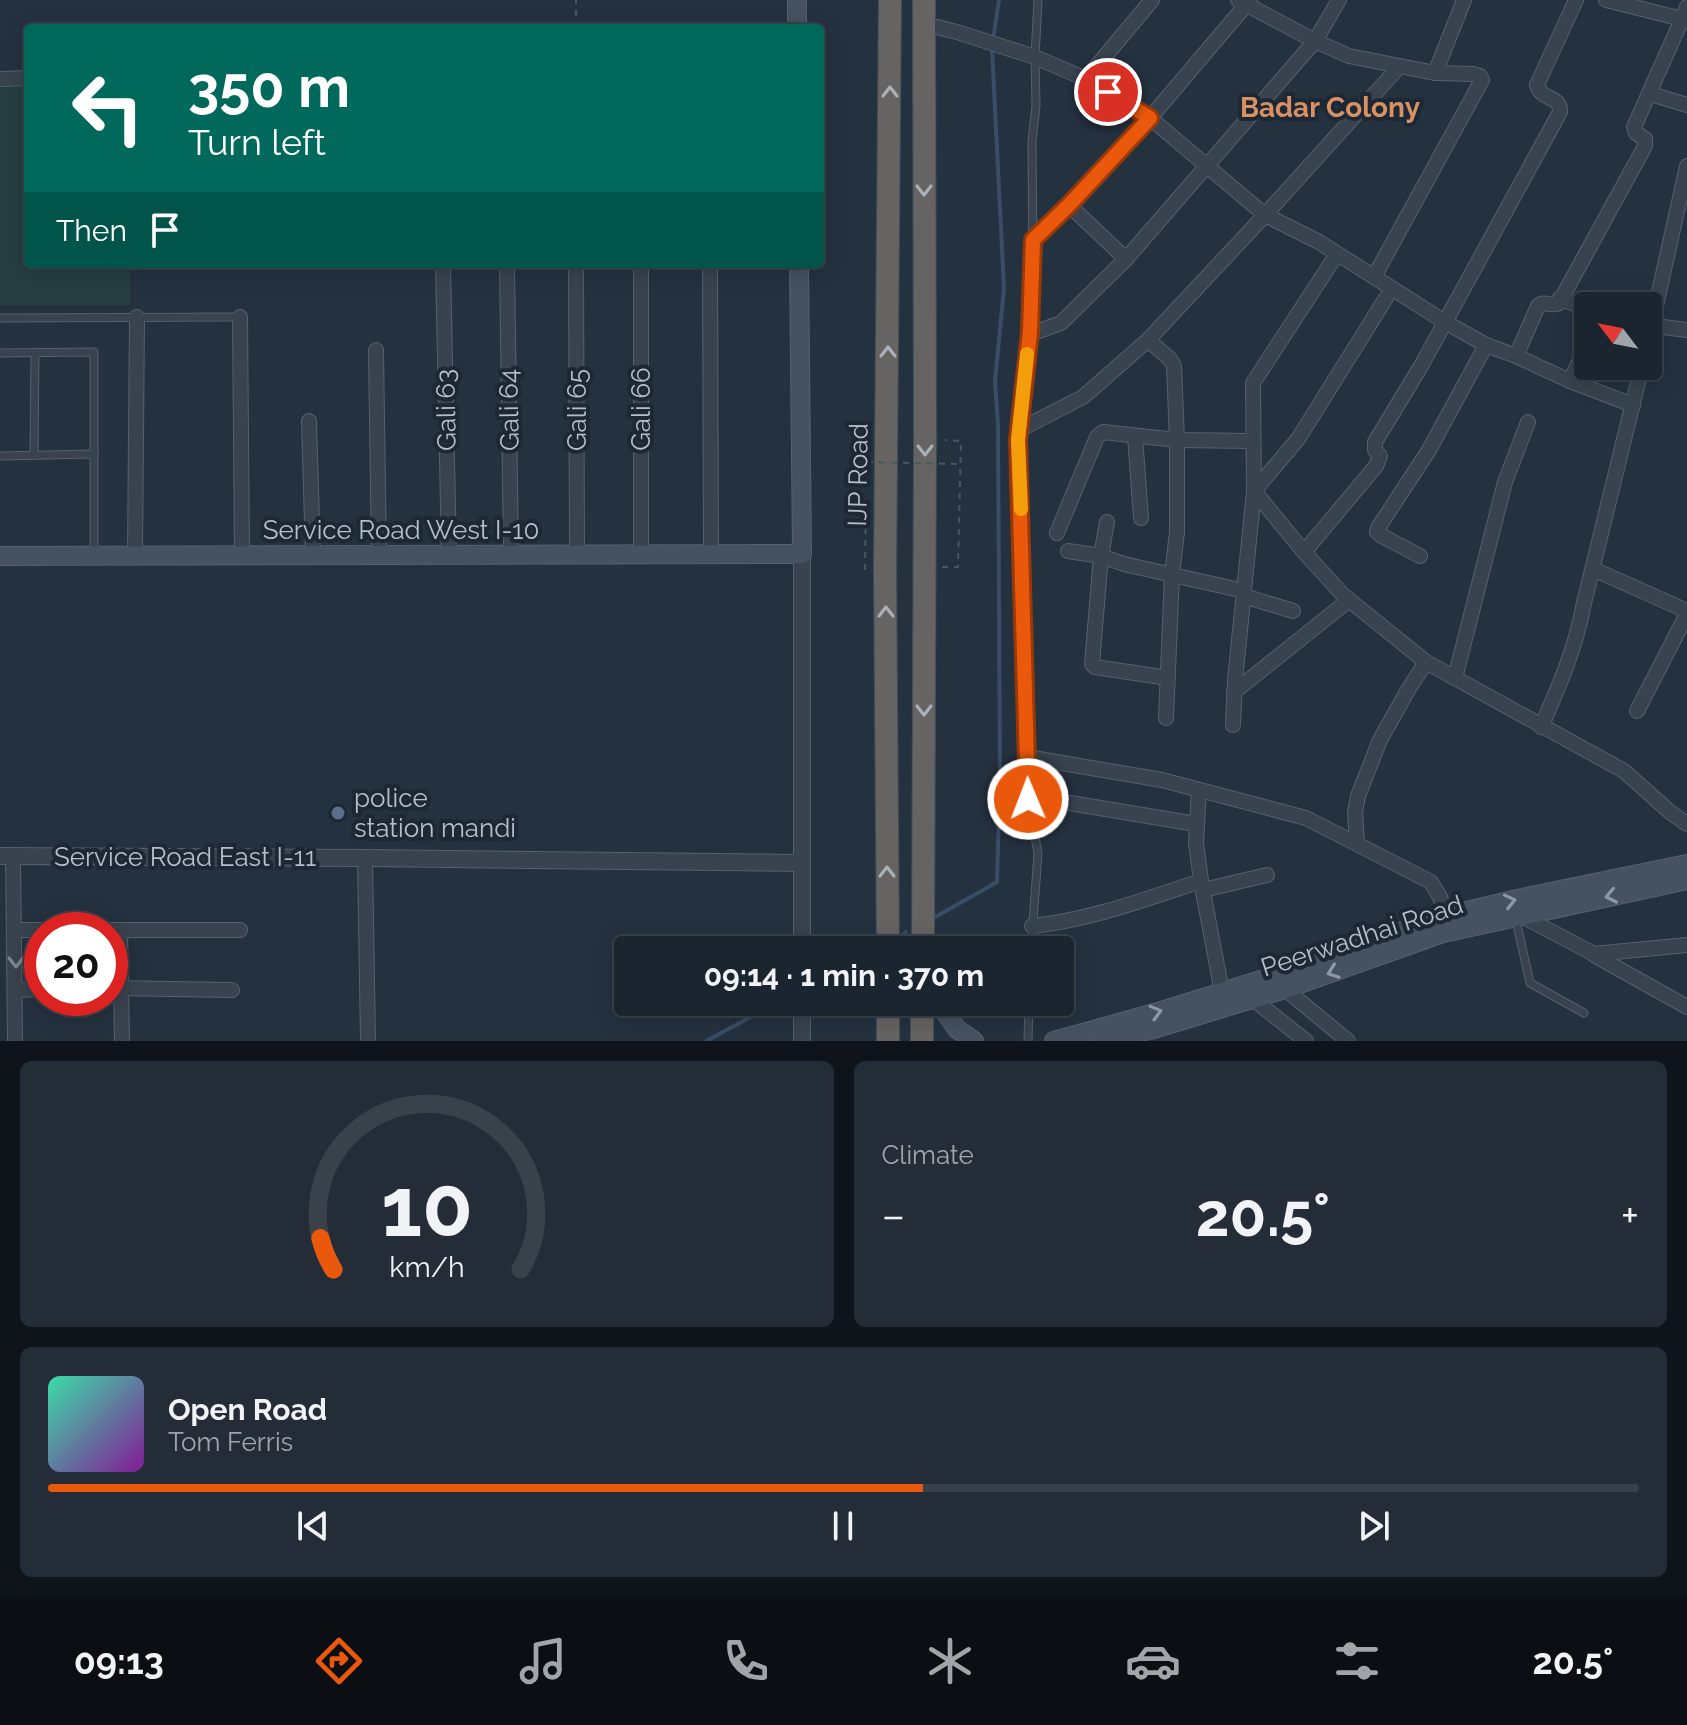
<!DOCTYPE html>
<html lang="en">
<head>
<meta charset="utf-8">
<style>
	:root { --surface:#1b252f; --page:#242d37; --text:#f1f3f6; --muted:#a0a5aa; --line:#39424b; --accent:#ea580c }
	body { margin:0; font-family:Raleway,sans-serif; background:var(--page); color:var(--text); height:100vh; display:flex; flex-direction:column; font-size:30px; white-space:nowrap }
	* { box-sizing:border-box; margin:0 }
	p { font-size:26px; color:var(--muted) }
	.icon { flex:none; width:44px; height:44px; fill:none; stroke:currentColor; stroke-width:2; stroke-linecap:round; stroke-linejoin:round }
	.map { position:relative; height:1041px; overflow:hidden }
	.side { display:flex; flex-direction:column; gap:20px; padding:20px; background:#0f141a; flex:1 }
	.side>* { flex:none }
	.guide { position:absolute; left:24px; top:24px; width:800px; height:244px; border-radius:8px; box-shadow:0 4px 20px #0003,0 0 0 2px var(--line); background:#00695c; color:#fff; overflow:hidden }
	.needle { width:52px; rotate:302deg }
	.buttons { position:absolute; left:1574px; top:292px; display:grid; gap:16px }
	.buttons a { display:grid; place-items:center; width:88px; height:88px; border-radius:8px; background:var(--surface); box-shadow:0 4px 20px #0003,0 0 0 2px var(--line); font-size:40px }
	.speed { position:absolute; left:24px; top:912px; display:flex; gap:16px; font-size:40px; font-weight:700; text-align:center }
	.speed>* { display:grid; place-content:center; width:104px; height:104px; border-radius:50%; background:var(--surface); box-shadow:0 4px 20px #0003,0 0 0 2px var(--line); line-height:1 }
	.speed .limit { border:12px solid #d22; background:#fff; color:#111 }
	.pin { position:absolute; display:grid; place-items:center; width:68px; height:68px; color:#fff; margin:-34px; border:4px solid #fff; border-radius:50%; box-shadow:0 2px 8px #0007 }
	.me { position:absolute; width:88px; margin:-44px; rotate:359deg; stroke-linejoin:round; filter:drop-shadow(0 0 6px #0008) }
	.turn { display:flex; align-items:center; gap:28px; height:168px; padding:0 32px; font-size:36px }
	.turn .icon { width:104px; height:104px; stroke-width:2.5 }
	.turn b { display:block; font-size:56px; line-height:68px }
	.then { display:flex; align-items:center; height:76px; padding:0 32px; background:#0003; gap:16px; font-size:30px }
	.big { font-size:60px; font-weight:700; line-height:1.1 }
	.side .tile { flex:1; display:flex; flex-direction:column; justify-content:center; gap:12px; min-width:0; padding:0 28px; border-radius:12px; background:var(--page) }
	.side .dial { align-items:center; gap:0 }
	.dial svg { height:208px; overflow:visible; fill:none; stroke:var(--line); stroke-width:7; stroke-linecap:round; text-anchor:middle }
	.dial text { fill:var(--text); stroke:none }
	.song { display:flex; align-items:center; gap:24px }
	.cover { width:96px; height:96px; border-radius:12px; background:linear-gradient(135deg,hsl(160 70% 55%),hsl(290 70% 35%)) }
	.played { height:8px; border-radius:4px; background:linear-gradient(90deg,var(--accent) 55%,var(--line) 55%) }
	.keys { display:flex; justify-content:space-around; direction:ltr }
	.heat { display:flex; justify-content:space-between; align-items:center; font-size:44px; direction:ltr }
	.side .tiles { flex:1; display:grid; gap:20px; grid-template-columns:1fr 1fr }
	.tile:last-child { grid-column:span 2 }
	.trip { position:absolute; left:614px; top:936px; width:460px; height:80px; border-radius:8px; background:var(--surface); box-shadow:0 4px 20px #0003,0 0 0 2px var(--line); font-weight:700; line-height:80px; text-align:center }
	.tabs { display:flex; height:128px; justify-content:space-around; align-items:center; background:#0b0f13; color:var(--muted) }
	.tabs .icon { width:56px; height:56px }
	.tabs .selected { color:var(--accent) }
	.tabs b { font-size:36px; color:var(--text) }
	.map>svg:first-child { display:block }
	.green { fill:#263e40 }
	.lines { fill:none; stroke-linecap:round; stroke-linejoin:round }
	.stream { stroke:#384d67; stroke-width:4 }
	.service-casing { stroke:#56616d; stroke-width:9 }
	.minor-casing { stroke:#56616d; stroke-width:16 }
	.tertiary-casing { stroke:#56616d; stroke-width:18 }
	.secondary-casing { stroke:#56616d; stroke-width:20 }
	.trunk-casing { stroke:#434e5a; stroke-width:24 }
	.path { stroke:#445b5d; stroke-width:2; stroke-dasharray:6 6; stroke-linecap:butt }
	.service { stroke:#38434f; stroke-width:7 }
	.minor { stroke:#38434f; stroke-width:14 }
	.tertiary { stroke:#38434f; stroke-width:16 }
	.secondary { stroke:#465262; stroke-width:18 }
	.trunk { stroke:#666462; stroke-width:22 }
	.path-bridge { stroke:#445b5d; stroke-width:2; stroke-dasharray:6 6; stroke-linecap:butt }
	.oneway { stroke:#a9b0ba }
	.oneway2 { stroke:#8e98a6 }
	.oneway3 { stroke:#7d8793 }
	.route-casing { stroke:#983908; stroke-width:20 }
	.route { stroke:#ea580c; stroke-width:14 }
	.slow { stroke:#f59e0b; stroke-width:14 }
	.service-dot { fill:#5c6f8a; stroke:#1d2834; stroke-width:3 }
	.labels { text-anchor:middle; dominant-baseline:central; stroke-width:8; stroke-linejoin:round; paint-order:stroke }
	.street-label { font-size:26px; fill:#b5beca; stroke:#1d2834 }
	.poi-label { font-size:26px; fill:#b5beca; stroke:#1d2834; text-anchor:start }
	.neighbourhood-label { font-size:28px; font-weight:bold; fill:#d79163; stroke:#1d2834 }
</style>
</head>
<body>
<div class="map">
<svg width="1687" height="1041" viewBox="0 0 1687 1041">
	<rect width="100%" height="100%" fill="#24313f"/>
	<polygon class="green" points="28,86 28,264 130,264 130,305 0,305 0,87"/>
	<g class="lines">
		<g class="stream">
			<polyline points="993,40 999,0"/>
			<polyline points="930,920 997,882 1000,774 998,425 995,381 1004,288 992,49"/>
			<polyline points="897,939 906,932"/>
			<polyline points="706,1041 779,1002"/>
		</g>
		<defs>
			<g id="service">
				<polyline points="0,318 240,317"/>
				<polyline points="0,353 94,352 94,553"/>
				<polyline points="34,455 35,352"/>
				<polyline points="0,456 94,454"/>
				<polyline points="1516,920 1530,983 1584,1013"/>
				<polyline points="1031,950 1038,853 1028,799 1018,440 1030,332 1033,257 1032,142 1036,105 1035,57 1038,0"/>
				<polyline points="1028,1041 1029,1002"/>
			</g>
			<g id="minor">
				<polyline points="1238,0 1315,41 1349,56 1435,73 1473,74 1480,76 1482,80 1374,277"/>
				<polyline points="1606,0 1682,19 1687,7"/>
				<polyline points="924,24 957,32 1035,57 1086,79 1150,118 1265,215 1319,242 1445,322 1486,345 1516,356 1570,381 1633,405"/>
				<polyline points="1435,73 1464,0"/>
				<polyline points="0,79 28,78"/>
				<polyline points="1086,79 1152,0"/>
				<polyline points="1651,94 1687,105"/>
				<polyline points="1069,205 1126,259"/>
				<polyline points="1033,240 1069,205 1150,118 1250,0"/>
				<polyline points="1337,254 1253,383 1254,491 1304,552 1343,595 1426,662 1624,771 1670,812 1687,824"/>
				<polyline points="443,264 449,555"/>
				<polyline points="507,264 511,555"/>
				<polyline points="576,264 577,555"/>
				<polyline points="641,264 641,555"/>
				<polyline points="710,264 711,554"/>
				<polyline points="1560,298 1588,310"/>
				<polyline points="240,317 242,556"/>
				<polyline points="1648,325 1687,330"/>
				<polyline points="1030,332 1039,331 1061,323 1126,259 1315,41 1339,0"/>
				<polyline points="1148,340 1171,360 1174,366 1177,440 1177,532 1172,575 1166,718"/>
				<polyline points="1648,342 1687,166"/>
				<polyline points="376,350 379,556"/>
				<path d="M1516 356 1538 306C1544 300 1552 307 1559 303L1645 146V139L1636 133 1634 127 1682 19 1687 21"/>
				<polyline points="1570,381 1588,343"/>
				<polyline points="309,421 313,556"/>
				<polyline points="1019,430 1083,397 1148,340 1265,215 1399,67"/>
				<polyline points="1135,436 1141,518"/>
				<polyline points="1107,522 1101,556 1092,664 1095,667 1168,678"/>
				<polyline points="1057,533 1097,437 1103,432 1177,440 1253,441"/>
				<polyline points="1068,551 1101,556 1124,564 1244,591"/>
				<path d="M1304 552 1376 466 1380 456 1375 450V442L1421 366 1560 112C1562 96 1540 100 1537 85L1576 0"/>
				<polyline points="135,556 137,317"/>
				<polyline points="1420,556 1382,536 1377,532 1378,528 1429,450 1486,345"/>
				<polyline points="1593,569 1687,611"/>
				<polyline points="1244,596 1293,611"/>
				<polyline points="1455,678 1505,482 1528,422"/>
				<polyline points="1234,692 1349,600"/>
				<polyline points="1637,711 1687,614"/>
				<polyline points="1233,725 1235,680 1254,491 1298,439 1386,298"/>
				<path d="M1541 727C1559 687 1576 647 1584 603L1642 366"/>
				<polyline points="1027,757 1162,780 1306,818 1431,882 1440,897 1446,916"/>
				<polyline points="1199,790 1196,843 1201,881 1222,992"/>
				<polyline points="1070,803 1196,824"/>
				<polyline points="1357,844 1355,812 1358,796 1380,740 1408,690 1426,662"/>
				<polyline points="13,856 15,1041"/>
				<polyline points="365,858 368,1041"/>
				<polyline points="1203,890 1267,875"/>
				<polyline points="1522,916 1594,954 1687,945"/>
				<path d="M1032 926C1090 920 1146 899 1201 881"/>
				<polyline points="16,930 240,930"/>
				<polyline points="120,930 122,1041"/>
				<polyline points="1594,955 1687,1007"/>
				<polyline points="110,988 232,990"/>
				<polyline points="1285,989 1348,1041"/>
				<polyline points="16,990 42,989"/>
				<polyline points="1253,999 1306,1041"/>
			</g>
			<g id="tertiary">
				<polyline points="802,554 802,950"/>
				<polyline points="0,856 365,858 801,863"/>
				<polyline points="802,1002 802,1041"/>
			</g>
			<g id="secondary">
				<polyline points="797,0 797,28"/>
				<polyline points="0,556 802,554 799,264"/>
				<polyline points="938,1002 957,1029 974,1041"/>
				<polyline points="1054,1041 1158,1012 1283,973 1446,916 1517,899 1687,864"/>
				<polyline points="1103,1041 1154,1029 1285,989 1443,933 1687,880"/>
			</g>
			<g id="trunk">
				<polyline points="888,950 885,570 890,0"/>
				<polyline points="923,950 925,440 924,0"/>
				<polyline points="888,1002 888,1041"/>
				<polyline points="922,1041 922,1002"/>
			</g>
		</defs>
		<use href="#service" class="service-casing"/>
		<use href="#minor" class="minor-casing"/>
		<use href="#tertiary" class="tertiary-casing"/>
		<use href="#secondary" class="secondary-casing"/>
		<use href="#trunk" class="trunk-casing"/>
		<g class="path">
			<polyline points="576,28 576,0"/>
			<polyline points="866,504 865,570 868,570"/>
			<polyline points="942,567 958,567 961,441 945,440"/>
		</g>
		<use href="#service" class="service"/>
		<use href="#minor" class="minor"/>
		<use href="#tertiary" class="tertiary"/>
		<use href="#secondary" class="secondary"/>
		<use href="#trunk" class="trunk"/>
		<polyline class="path-bridge" points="867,462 960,464"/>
	</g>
	<defs><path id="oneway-chevron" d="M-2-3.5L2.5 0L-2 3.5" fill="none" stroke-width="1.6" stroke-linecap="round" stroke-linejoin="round" transform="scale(2)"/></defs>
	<g class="oneway">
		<use href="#oneway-chevron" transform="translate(890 92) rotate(-90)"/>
		<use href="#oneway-chevron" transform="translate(924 190) rotate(90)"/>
		<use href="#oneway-chevron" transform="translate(888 352) rotate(-90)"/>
		<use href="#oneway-chevron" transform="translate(925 450) rotate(90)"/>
		<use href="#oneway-chevron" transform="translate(886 612) rotate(-90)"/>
		<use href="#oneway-chevron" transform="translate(924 710) rotate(90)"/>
		<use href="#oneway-chevron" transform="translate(887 872) rotate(-90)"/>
	</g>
	<g class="oneway2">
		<use href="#oneway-chevron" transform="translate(1611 896) rotate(168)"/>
		<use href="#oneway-chevron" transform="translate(1510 901) rotate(-13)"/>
		<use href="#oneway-chevron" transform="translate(1333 972) rotate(160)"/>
		<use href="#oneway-chevron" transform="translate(1156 1012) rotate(-16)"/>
	</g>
	<use class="oneway3" href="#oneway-chevron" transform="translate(16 962) rotate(90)"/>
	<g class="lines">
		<defs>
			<polyline id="route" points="1028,799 1018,440 1030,332 1033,240 1069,205 1150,118 1108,92"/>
		</defs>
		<use href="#route" class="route-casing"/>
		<use href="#route" class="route"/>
		<polyline class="slow" points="1021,509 1018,440 1027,354"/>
	</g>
	<circle class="service-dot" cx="338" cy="813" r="8"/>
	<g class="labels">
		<g class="street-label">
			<text transform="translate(641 409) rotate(-90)">Gali 66</text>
			<text transform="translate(446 410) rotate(-91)">Gali 63</text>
			<text transform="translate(509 410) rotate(-91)">Gali 64</text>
			<text transform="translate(577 410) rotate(-90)">Gali 65</text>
			<text transform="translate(858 475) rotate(-89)">IJP Road</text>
			<text x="401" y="530">Service Road West I-10</text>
			<text x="185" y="857">Service Road East I-11</text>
			<text transform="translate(1362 936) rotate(-18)">Peerwadhai Road</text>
		</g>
		<g class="poi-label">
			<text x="354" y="798">police<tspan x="354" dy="30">station mandi</tspan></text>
		</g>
		<g class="neighbourhood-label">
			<text x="1330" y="107">Badar Colony</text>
		</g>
	</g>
</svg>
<div class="buttons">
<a><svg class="needle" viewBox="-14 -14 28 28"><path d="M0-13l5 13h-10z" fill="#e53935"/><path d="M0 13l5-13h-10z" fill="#a0a5aa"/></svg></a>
</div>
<div class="speed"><div class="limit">20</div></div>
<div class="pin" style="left:1108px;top:92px;background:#d93025"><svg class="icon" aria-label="arrive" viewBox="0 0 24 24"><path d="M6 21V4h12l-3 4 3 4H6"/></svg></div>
<svg class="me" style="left:1028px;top:799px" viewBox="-20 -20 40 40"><circle r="17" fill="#ea580c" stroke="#fff" stroke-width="3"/><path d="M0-11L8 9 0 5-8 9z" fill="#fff"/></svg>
<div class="trip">09:14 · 1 min · 370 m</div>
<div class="guide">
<div class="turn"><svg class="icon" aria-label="left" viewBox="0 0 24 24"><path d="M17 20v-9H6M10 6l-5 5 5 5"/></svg><div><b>350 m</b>Turn left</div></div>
<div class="then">Then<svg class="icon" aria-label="arrive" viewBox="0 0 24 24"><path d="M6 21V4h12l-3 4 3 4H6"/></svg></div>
</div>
</div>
<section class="side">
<div class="tiles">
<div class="tile dial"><svg viewBox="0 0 100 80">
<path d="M14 69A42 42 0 1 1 86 69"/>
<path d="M14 69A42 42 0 0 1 9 57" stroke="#ea580c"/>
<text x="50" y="56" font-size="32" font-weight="700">10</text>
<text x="50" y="72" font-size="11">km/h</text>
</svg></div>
<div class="tile"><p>Climate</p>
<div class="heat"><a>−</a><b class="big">20.5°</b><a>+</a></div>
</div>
<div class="tile">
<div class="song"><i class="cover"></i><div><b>Open Road</b><p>Tom Ferris</p></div></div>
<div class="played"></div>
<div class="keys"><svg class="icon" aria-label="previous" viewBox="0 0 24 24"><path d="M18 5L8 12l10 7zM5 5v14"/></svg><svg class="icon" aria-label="pause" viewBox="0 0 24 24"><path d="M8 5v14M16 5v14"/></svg><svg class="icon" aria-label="next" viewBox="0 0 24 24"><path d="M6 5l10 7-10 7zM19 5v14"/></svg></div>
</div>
</div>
</section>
<nav class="tabs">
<b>09:13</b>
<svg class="icon selected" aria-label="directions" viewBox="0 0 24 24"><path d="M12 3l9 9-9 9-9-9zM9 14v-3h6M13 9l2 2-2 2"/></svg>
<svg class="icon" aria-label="music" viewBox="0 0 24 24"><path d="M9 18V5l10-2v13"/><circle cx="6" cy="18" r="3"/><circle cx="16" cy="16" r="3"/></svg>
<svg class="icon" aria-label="phone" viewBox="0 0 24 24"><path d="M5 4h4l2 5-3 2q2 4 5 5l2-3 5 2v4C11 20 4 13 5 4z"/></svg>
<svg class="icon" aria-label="climate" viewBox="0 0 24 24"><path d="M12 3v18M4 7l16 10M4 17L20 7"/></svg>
<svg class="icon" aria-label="car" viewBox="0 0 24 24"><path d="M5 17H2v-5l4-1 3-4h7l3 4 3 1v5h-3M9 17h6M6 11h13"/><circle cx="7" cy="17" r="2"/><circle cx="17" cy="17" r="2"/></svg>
<svg class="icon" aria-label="filters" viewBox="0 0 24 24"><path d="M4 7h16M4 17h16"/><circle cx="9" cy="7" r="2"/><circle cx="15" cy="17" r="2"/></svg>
<b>20.5°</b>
</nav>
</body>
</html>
